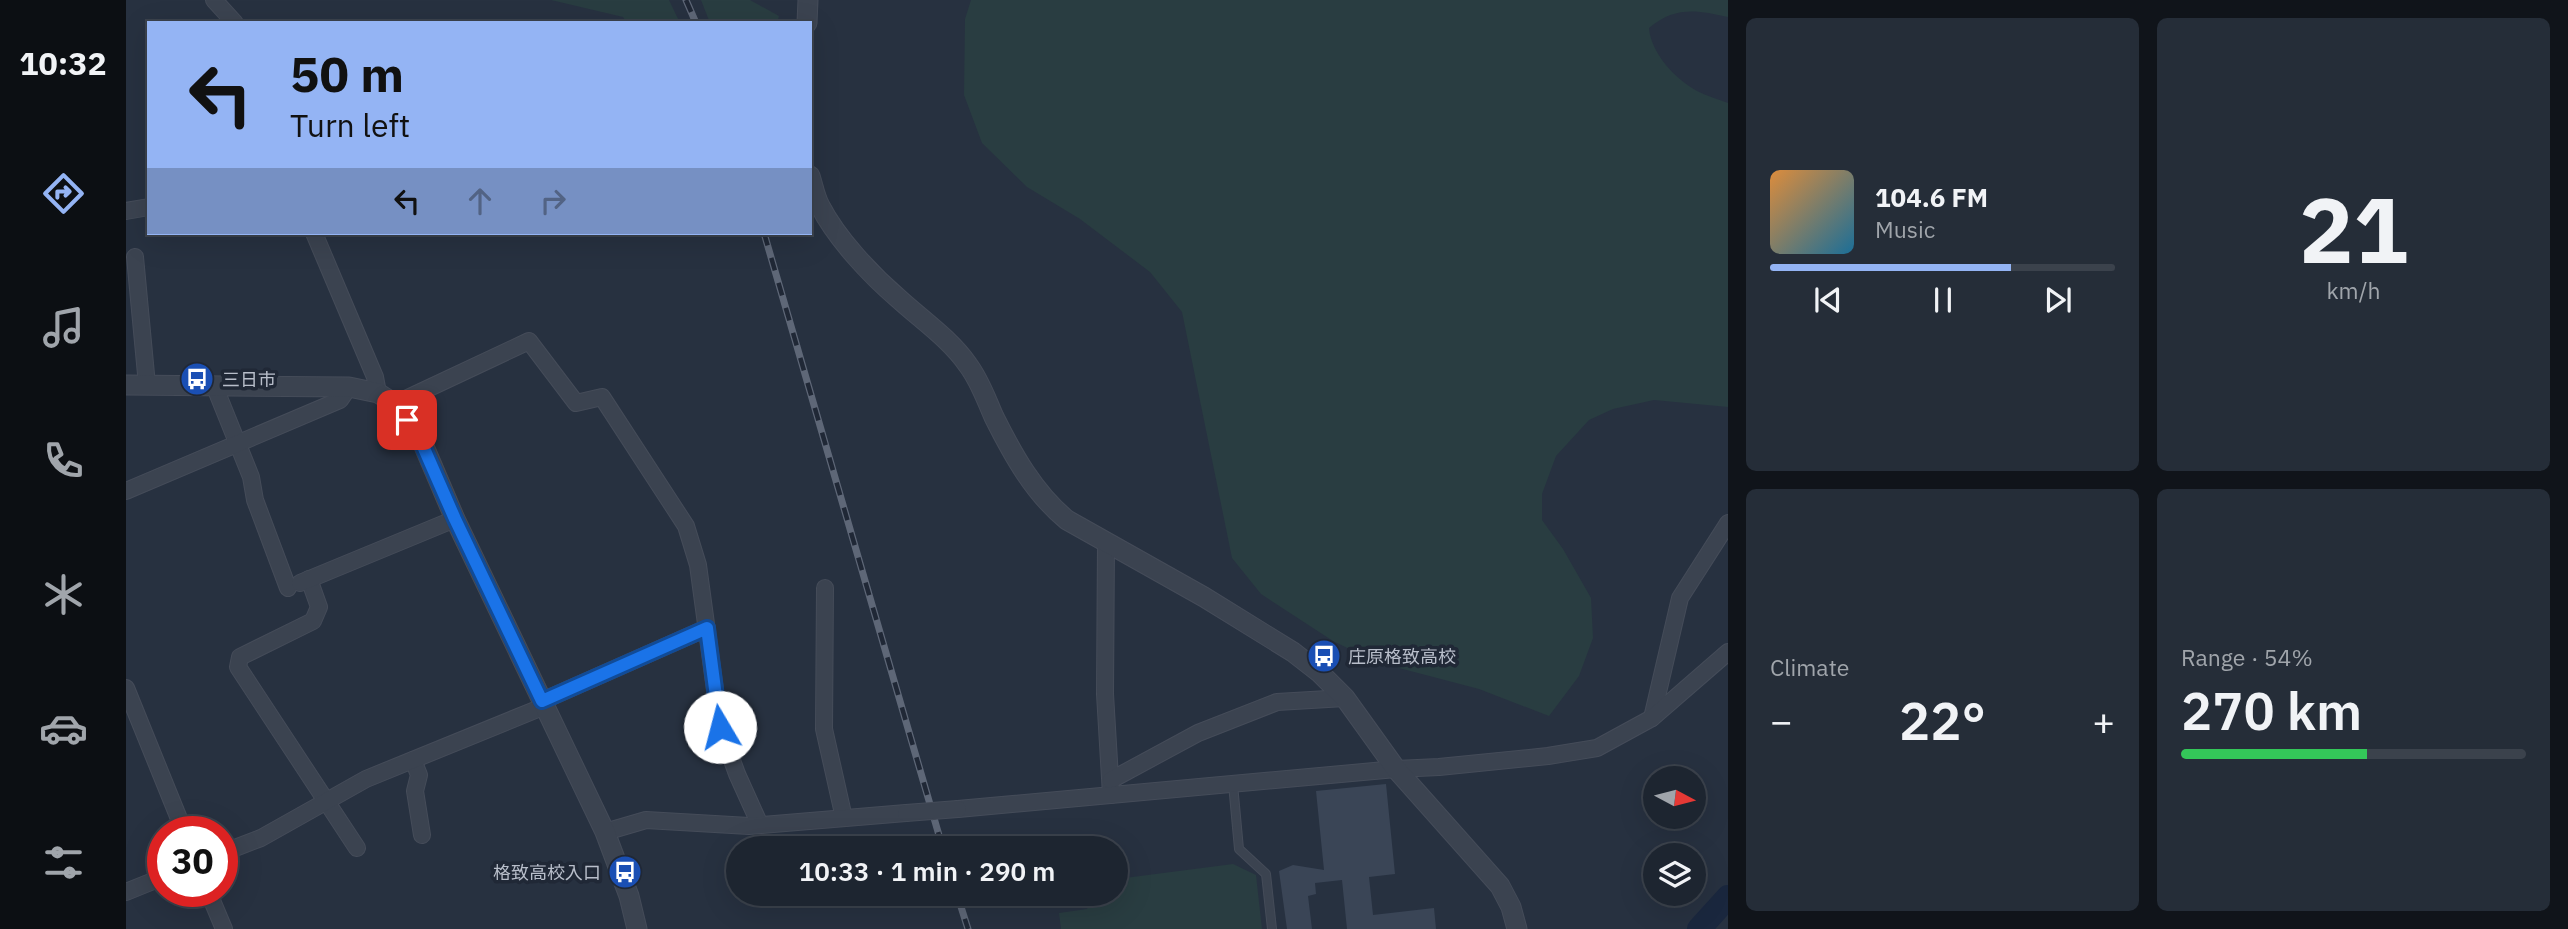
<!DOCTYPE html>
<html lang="en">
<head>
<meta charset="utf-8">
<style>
	:root { --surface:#1d2530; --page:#252d38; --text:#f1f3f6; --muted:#a0a5ab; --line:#3b424c; --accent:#94b4f4 }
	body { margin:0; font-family:"IBM Plex Sans","Noto Sans JP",sans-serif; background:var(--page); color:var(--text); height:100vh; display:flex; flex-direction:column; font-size:26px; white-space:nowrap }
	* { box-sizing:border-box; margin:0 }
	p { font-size:23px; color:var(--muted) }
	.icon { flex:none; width:38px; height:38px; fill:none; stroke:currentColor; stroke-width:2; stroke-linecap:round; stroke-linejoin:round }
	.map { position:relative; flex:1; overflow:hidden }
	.details { display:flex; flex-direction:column; gap:18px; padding:18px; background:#10141a; width:840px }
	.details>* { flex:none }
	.banner { position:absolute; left:21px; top:21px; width:665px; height:214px; border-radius:0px; box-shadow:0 7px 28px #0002,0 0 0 2px var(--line); background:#94b4f4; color:#111; overflow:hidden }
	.needle { width:46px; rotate:97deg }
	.controls { position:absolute; left:1517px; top:766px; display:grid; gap:14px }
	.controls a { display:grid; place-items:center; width:63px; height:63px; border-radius:50%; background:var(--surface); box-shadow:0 7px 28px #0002,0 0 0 2px var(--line); font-size:35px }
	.speed { position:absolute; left:21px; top:816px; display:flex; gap:14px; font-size:35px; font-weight:700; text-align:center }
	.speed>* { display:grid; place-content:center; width:91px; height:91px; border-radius:50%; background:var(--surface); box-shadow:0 7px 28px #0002,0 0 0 2px var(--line); line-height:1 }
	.speed .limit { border:10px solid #d22; background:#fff; color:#111 }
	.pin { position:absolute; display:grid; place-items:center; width:60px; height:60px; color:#fff; margin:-30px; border-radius:14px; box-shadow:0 4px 10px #0006 }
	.me { position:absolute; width:77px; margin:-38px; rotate:352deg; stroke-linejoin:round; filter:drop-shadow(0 0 5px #0008) }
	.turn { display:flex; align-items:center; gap:24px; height:147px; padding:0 28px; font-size:32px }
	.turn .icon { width:91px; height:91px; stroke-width:2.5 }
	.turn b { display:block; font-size:49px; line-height:60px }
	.lanes { display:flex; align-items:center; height:66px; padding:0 28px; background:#0003; justify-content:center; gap:35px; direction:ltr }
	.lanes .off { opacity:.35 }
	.big { font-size:52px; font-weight:600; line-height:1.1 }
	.details .tile { flex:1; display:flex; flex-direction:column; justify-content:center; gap:10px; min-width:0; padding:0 24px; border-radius:10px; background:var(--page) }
	.details .dial { align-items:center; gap:0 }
	.dial b { font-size:91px; line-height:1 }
	.song { display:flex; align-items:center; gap:21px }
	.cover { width:84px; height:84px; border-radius:10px; background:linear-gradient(135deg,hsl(30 70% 55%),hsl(200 70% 35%)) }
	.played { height:7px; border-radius:4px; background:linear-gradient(90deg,var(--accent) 70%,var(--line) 70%) }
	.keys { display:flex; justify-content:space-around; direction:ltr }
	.heat { display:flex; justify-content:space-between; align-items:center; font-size:38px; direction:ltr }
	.charge { height:10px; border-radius:5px; background:linear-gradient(90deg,#34c759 54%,var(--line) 0) }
	.details .tiles { flex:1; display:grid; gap:18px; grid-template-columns:repeat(2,1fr) }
	.trip { position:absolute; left:600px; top:836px; width:402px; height:70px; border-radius:35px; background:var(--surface); box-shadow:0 7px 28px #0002,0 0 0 2px var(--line); font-weight:600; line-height:70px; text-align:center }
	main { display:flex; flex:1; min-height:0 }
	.dock { display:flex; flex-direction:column; width:126px; justify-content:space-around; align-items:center; background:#0c0f13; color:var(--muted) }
	.dock .icon { width:49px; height:49px }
	.dock .current { color:var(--accent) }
	.dock b { font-size:32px; color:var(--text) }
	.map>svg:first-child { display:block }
	.green { fill:#293d41 }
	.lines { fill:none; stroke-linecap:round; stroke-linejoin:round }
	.river { stroke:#1a273e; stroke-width:24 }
	.building { fill:#3a4556 }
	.service-casing { stroke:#454c59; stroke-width:10 }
	.minor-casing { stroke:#454c59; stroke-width:18 }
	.tertiary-casing { stroke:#454c59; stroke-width:21 }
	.service { stroke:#3b4350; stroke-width:8 }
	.minor { stroke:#3b4350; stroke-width:16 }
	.tertiary { stroke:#3b4350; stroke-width:19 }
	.rail-casing { stroke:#5e6777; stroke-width:7 }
	.rail { stroke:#202836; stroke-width:4.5; stroke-dasharray:13; stroke-linecap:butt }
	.minor-bridge-casing { stroke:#454c59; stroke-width:18; stroke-linecap:butt }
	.minor-bridge { stroke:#3b4350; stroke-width:16 }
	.route-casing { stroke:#114b97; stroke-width:18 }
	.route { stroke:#1a73e8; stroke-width:12 }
	.labels { text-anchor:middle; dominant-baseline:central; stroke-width:7; stroke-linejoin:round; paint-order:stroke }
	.poi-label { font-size:18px; fill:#b8beca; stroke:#202836; text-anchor:start }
</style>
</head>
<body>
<main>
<nav class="dock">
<b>10:32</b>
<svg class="icon current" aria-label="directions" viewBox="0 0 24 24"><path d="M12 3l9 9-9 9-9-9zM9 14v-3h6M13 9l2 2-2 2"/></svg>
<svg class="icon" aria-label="music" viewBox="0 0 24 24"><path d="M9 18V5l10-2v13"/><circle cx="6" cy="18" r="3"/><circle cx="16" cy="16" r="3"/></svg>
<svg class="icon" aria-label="phone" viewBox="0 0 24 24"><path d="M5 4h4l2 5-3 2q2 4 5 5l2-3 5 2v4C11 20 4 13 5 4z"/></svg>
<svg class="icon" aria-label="climate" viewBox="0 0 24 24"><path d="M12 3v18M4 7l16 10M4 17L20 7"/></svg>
<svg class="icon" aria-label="car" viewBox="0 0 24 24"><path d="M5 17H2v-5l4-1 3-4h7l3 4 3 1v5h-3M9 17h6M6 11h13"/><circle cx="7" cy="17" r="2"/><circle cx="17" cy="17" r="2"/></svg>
<svg class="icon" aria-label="filters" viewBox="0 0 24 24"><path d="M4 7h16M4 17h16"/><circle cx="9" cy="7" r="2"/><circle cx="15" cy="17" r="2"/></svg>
</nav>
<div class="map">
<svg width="1602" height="929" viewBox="0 0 1602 929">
	<rect width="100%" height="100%" fill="#273140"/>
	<g class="green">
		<polygon points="425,0 543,0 554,23 501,23 497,17"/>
		<polygon points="575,0 624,0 653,16 651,23 584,23"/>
		<path d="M845 0H1602V17C1571 10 1549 6 1523 28 1525 53 1549 79 1571 91 1581 96 1592 99 1602 103V407L1528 400 1487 409 1463 420 1430 456 1416 494V520L1437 549 1465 598 1467 638 1453 676 1423 716 1353 689 1250 662 1207 641 1135 594 1106 558 1056 312 1024 272 954 219 901 187 856 143 838 95 839 19Z"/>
		<polygon points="1107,864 1130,875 1136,929 935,929 933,913 961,909 969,894 990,894 991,879"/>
	</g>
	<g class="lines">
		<polyline class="river" points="1573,929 1602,897"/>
	</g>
	<polygon class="building" points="1260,784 1269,874 1243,877 1247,915 1308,908 1310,929 1221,929 1216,880 1189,883 1190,894 1182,896 1186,929 1161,929 1153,871 1167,865 1198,870 1190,791"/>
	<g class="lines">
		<defs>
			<polyline id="service" points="1107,784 1113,849 1140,874 1146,929"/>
			<g id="minor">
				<polyline points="88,0 109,23"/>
				<polyline points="0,211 23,207"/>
				<polyline points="188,233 249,377 252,393"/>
				<polyline points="9,257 21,385"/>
				<polyline points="88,385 125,477 129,500 162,588"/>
				<polyline points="269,404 403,341 450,403 476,397 560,526 572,565 594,727 611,774 634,825"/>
				<polyline points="0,491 214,400 223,387"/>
				<polyline points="980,542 979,694 985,795"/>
				<polyline points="183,579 193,607 187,621 114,657 112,667 231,848"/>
				<polyline points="174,583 329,519"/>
				<polyline points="699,588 698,729 718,818"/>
				<polyline points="0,688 58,831"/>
				<polyline points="416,701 581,628"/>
				<polyline points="1526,718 1554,598 1602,523"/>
				<polyline points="287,760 293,775 289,791 296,835"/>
				<polyline points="985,780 1072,733 1151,702 1219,698"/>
				<polyline points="832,809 1270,769 1313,767 1422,756 1471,748 1526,718 1602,652"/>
				<polyline points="479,832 520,820 623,826 780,813"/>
				<polyline points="96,853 135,838 240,779 419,706"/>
				<polyline points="82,891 98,929"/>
				<polyline points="0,892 37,877"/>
			</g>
			<g id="tertiary">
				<polyline points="681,23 682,0"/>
				<path d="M684 176C687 185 689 197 694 206 711 239 745 275 773 299 796 320 824 339 842 365 854 381 860 399 868 417 887 455 908 493 941 520L1078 597 1167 652 1194 673 1219 698 1270 769 1374 886 1385 907 1391 929"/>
				<polyline points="0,385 223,387 252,393 269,404 294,437 329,519 479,832 503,896 511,929"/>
			</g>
		</defs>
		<use href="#service" class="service-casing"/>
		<use href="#minor" class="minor-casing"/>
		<use href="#tertiary" class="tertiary-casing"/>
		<use href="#service" class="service"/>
		<use href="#minor" class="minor"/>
		<use href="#tertiary" class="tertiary"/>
		<defs>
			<g id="rail">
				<polyline points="560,0 570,23"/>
				<polyline points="638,233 817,849"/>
				<polyline points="831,894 842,929"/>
			</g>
		</defs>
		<use href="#rail" class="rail-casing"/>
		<use href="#rail" class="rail"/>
		<defs>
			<polyline id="minor-bridge" points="780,813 832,809"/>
		</defs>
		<use href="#minor-bridge" class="minor-bridge-casing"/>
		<use href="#minor-bridge" class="minor-bridge"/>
	</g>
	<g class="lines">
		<defs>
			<polyline id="route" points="281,420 293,437 329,519 416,701 581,628 594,727"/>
		</defs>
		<use href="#route" class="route-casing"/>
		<use href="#route" class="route"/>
	</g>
	<defs>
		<symbol id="bus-disc" viewBox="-11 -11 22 22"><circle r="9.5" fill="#1a4fb4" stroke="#202836"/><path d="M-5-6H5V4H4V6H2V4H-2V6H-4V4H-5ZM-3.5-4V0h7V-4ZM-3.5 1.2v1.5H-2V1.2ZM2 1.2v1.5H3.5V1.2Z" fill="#fff"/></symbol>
	</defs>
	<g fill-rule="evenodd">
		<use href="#bus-disc" x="52" y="360" width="38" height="38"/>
		<use href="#bus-disc" x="1179" y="637" width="38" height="38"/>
		<use href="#bus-disc" x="480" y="853" width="38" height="38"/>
	</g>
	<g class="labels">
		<g class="poi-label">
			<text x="96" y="379">三日市</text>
			<text x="1222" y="656">庄原格致高校</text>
			<text x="475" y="872" text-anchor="end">格致高校入口</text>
		</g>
	</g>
</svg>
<div class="controls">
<a><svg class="needle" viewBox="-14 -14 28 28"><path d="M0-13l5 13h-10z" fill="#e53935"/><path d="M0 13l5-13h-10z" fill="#a0a5ab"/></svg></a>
<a><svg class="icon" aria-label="layers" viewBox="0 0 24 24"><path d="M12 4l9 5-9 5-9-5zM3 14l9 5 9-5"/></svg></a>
</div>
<div class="speed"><div class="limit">30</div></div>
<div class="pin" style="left:281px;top:420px;background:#d93025"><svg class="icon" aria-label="arrive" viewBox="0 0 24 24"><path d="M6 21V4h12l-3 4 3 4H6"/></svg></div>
<svg class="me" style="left:594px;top:727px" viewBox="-20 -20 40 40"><circle r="19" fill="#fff"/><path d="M0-13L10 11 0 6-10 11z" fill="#1a73e8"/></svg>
<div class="trip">10:33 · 1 min · 290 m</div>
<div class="banner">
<div class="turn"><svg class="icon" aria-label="left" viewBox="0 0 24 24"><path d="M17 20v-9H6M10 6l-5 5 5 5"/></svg><div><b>50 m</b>Turn left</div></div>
<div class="lanes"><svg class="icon" aria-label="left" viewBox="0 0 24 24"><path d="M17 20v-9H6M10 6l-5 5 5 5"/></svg><svg class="icon off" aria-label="ahead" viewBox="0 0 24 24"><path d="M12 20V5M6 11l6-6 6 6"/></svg><svg class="icon off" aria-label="right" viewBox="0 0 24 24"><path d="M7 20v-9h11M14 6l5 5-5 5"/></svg></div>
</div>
</div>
<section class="details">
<div class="tiles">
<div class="tile">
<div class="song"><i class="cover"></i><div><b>104.6 FM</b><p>Music</p></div></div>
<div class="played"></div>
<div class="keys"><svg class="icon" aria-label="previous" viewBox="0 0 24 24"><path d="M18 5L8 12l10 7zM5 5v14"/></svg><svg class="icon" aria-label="pause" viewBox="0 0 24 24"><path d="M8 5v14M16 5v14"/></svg><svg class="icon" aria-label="next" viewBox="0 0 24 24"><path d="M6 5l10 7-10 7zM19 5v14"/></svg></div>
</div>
<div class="tile dial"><b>21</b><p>km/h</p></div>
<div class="tile"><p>Climate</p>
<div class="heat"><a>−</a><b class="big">22°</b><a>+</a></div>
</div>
<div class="tile"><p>Range · 54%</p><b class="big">270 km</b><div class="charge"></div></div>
</div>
</section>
</main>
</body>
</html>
